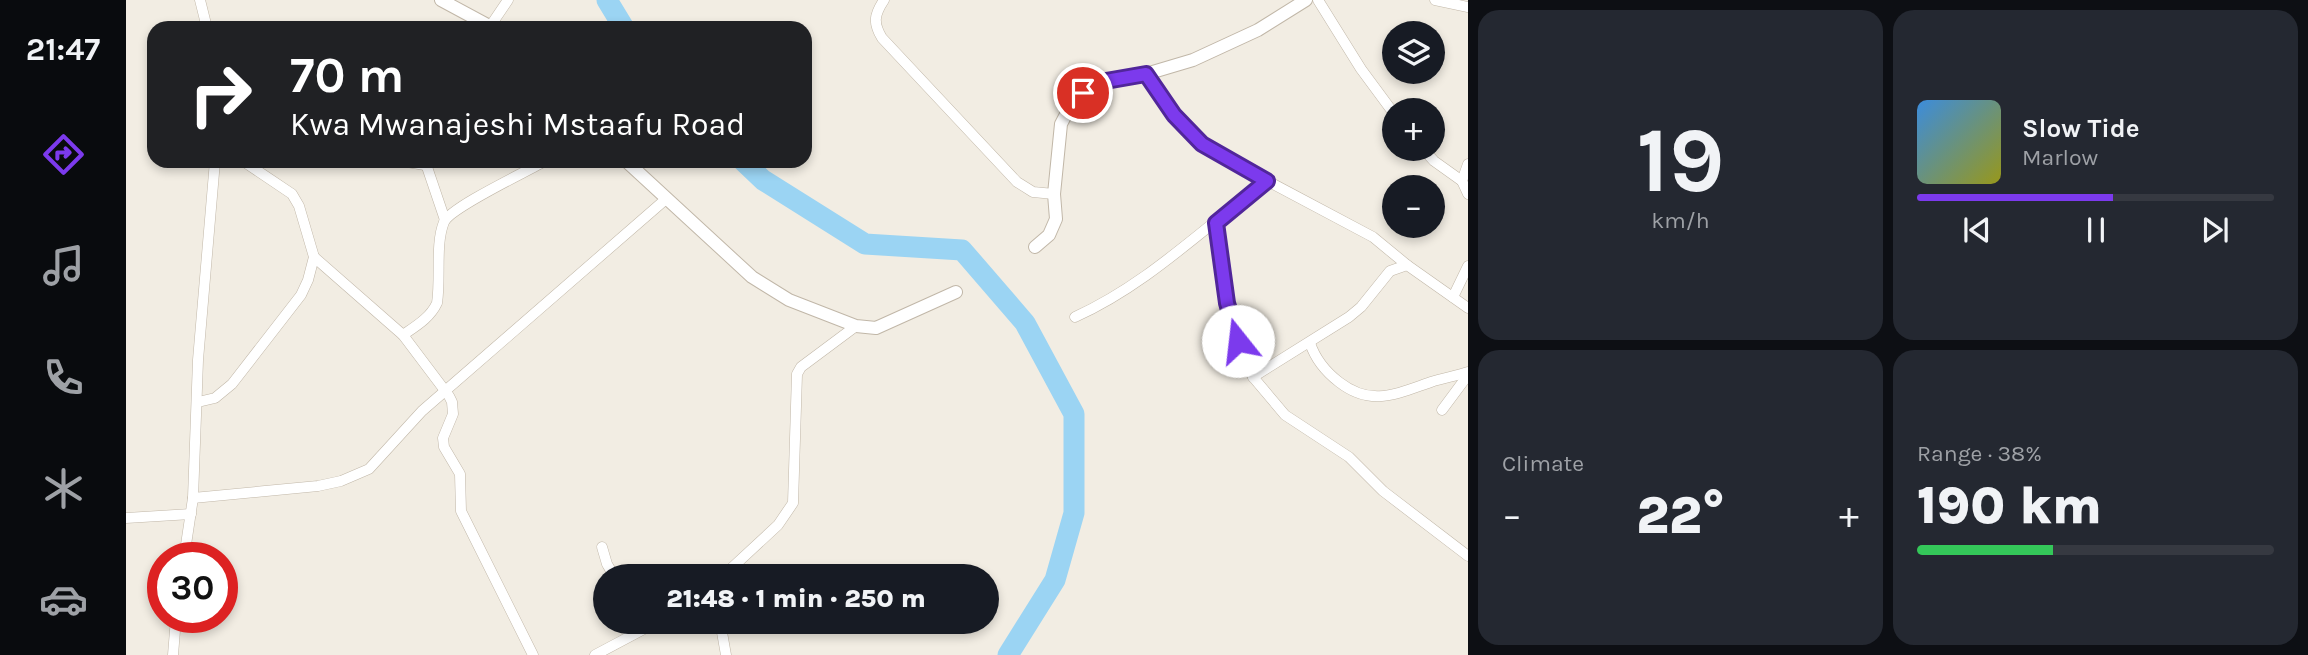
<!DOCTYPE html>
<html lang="en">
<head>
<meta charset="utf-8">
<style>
	:root { --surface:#171b24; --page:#242831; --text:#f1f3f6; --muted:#9ea1a6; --line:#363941; --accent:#7c3aed }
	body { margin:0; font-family:Karla,sans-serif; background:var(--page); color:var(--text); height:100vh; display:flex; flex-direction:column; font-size:26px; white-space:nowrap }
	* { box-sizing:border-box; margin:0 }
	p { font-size:23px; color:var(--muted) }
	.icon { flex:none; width:38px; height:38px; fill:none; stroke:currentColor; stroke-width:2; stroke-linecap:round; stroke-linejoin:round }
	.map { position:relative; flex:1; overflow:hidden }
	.sheet { display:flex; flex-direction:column; gap:10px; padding:10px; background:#0d0f14; width:840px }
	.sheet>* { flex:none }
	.hud { position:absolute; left:21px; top:21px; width:665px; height:147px; border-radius:21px; box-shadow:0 4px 10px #0003; background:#202124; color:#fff; overflow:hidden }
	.controls { position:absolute; left:1256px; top:21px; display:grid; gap:14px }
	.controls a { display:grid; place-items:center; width:63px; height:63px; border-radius:50%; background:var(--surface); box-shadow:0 4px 10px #0003; font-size:35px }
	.speed { position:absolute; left:21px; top:542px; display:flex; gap:14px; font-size:35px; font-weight:700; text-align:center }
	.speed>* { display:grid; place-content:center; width:91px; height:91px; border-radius:50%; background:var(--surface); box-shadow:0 4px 10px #0003; line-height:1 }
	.speed .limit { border:10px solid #d22; background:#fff; color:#111 }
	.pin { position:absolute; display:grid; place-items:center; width:60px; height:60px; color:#fff; margin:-30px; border:4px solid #fff; border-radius:50%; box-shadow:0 2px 7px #0007 }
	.me { position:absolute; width:77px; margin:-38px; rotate:344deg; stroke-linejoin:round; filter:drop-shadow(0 0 5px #0008) }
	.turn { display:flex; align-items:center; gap:24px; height:147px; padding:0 28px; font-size:32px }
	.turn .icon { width:91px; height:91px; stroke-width:2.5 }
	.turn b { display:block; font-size:49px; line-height:60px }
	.big { font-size:52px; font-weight:800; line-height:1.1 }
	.sheet .tile { flex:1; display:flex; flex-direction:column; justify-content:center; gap:10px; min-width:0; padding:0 24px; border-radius:21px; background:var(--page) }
	.sheet .dial { align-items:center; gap:0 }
	.dial b { font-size:91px; line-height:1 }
	.song { display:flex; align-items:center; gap:21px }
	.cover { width:84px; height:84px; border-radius:10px; background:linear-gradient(135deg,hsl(210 70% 55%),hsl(60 70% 35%)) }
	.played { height:7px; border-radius:4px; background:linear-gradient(90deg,var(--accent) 55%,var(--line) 55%) }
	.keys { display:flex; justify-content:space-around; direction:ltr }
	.heat { display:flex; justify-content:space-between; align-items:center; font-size:38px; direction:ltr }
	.charge { height:10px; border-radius:5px; background:linear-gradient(90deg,#34c759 38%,var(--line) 0) }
	.sheet .tiles { flex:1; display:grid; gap:10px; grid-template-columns:repeat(2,1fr) }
	.trip { position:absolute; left:467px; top:564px; width:406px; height:70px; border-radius:35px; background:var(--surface); box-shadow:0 4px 10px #0003; font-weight:800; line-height:70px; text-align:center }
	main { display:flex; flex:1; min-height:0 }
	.tab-bar { display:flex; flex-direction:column; width:126px; justify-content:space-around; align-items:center; background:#090b0e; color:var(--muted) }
	.tab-bar .icon { width:49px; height:49px }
	.tab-bar .current { color:var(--accent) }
	.tab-bar b { font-size:32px; color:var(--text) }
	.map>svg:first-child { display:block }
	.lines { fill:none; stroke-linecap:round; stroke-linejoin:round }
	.river { stroke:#9bd4f3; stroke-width:21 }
	.minor-casing { stroke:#c1b7a8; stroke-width:11 }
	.tertiary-casing { stroke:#c1b7a8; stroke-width:14 }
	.minor { stroke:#fff; stroke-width:10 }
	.tertiary { stroke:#fff; stroke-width:12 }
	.route-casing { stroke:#51269a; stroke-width:18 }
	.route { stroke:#7c3aed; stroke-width:12 }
</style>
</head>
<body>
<main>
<nav class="tab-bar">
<b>21:47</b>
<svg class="icon current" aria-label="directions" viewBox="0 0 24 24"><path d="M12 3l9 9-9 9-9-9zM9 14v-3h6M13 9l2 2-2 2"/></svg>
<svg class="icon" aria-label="music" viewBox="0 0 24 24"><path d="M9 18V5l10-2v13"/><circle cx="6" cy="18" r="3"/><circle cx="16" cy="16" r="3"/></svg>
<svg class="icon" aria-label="phone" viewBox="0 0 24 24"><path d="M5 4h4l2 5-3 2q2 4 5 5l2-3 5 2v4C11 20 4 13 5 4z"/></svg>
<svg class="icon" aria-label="climate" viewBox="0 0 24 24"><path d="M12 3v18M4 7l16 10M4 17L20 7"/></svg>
<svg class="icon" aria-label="car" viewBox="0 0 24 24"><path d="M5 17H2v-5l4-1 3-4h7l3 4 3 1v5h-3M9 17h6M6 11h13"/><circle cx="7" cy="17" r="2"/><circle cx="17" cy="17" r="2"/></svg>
</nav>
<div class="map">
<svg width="1342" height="655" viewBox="0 0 1342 655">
	<rect width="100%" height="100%" fill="#f2ede3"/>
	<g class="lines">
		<g class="river">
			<polyline points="481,0 498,28"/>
			<polyline points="617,161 637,180 739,244 836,250 899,323 948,414 948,513 929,580 882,655"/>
		</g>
		<defs>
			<g id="minor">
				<polyline points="74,0 81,28"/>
				<path d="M758 0C748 15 747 23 756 38L891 182 907 192 928 194"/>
				<polyline points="1192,0 1235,69 1269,115"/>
				<polyline points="1309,0 1342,7"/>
				<polyline points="363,28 382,0"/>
				<polyline points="1020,74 1048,115 1076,144 1117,168 1247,237 1281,265 1342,308"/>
				<polyline points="1297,149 1308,161 1336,181"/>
				<polyline points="275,161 299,165"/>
				<polyline points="299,161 319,220"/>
				<polyline points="1342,164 1336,181 1342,194"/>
				<polyline points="1090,223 1101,303 1112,341 1127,377 1159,415 1223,457 1257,491 1342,556"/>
				<polyline points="188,257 277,335 323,396 326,402 327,414 317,438 318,447 334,474 335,511 407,655"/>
				<polyline points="1327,297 1342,266"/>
				<path d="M949 317C1022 284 1077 228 1141 181"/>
				<path d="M277 335C290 326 304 318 311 303 315 278 309 244 318 222 325 207 400 172 419 161"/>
				<path d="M1184 343C1189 358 1200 372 1213 382 1245 407 1270 394 1305 382 1317 378 1330 376 1342 372"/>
				<polyline points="1127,377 1223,317 1235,307 1264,271 1281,265"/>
				<polyline points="72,402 89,398 106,384 175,295 182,280 188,257 173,206 166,194 117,161"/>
				<polyline points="1316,410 1342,375"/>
				<polyline points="67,498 192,486 215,481 243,469 296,411 540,199"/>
				<polyline points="0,518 65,514"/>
				<polyline points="476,547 481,564 488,576"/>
				<polyline points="58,558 67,498 72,360 89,161"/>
				<polyline points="597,576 652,525 667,503 671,374 675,367 730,326"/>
				<polyline points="506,621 508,633"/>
				<polyline points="594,621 600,655"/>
				<polyline points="47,655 50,618"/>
				<polyline points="469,655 533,621"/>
			</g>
			<g id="tertiary">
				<polyline points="315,0 367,28"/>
				<polyline points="500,161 626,277 663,300 730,326 750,328 830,292"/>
				<polyline points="909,247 923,235 930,219 928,194 935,124 945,105 957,92 974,82 1020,74 1067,60 1132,30 1180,0"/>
			</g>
		</defs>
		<use href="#minor" class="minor-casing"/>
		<use href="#tertiary" class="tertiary-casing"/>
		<use href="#minor" class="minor"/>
		<use href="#tertiary" class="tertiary"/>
	</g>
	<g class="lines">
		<defs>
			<polyline id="route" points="957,93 974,82 1020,74 1048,115 1076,144 1141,181 1090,223 1101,303 1112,341"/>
		</defs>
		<use href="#route" class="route-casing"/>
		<use href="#route" class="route"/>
	</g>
</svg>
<div class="controls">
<a><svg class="icon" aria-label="layers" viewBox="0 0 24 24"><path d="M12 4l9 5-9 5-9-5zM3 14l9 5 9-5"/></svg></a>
<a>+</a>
<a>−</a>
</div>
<div class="speed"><div class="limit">30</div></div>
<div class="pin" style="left:957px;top:93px;background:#d93025"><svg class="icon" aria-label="arrive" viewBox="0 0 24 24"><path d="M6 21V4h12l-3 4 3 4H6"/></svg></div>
<svg class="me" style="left:1112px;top:341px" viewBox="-20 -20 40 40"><circle r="19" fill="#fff"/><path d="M0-13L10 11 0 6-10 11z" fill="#7c3aed"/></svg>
<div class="trip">21:48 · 1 min · 250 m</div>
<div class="hud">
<div class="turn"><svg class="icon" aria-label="right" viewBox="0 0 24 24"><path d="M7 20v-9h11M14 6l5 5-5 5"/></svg><div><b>70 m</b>Kwa Mwanajeshi Mstaafu Road</div></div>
</div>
</div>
<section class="sheet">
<div class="tiles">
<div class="tile dial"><b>19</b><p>km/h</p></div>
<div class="tile">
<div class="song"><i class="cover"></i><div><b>Slow Tide</b><p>Marlow</p></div></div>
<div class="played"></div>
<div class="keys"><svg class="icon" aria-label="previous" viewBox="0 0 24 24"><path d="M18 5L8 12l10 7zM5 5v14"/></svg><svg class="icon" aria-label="pause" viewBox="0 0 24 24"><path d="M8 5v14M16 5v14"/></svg><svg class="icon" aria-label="next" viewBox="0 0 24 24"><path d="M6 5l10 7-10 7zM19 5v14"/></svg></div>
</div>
<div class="tile"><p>Climate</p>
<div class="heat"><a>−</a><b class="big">22°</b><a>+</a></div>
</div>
<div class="tile"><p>Range · 38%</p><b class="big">190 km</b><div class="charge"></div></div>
</div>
</section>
</main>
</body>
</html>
